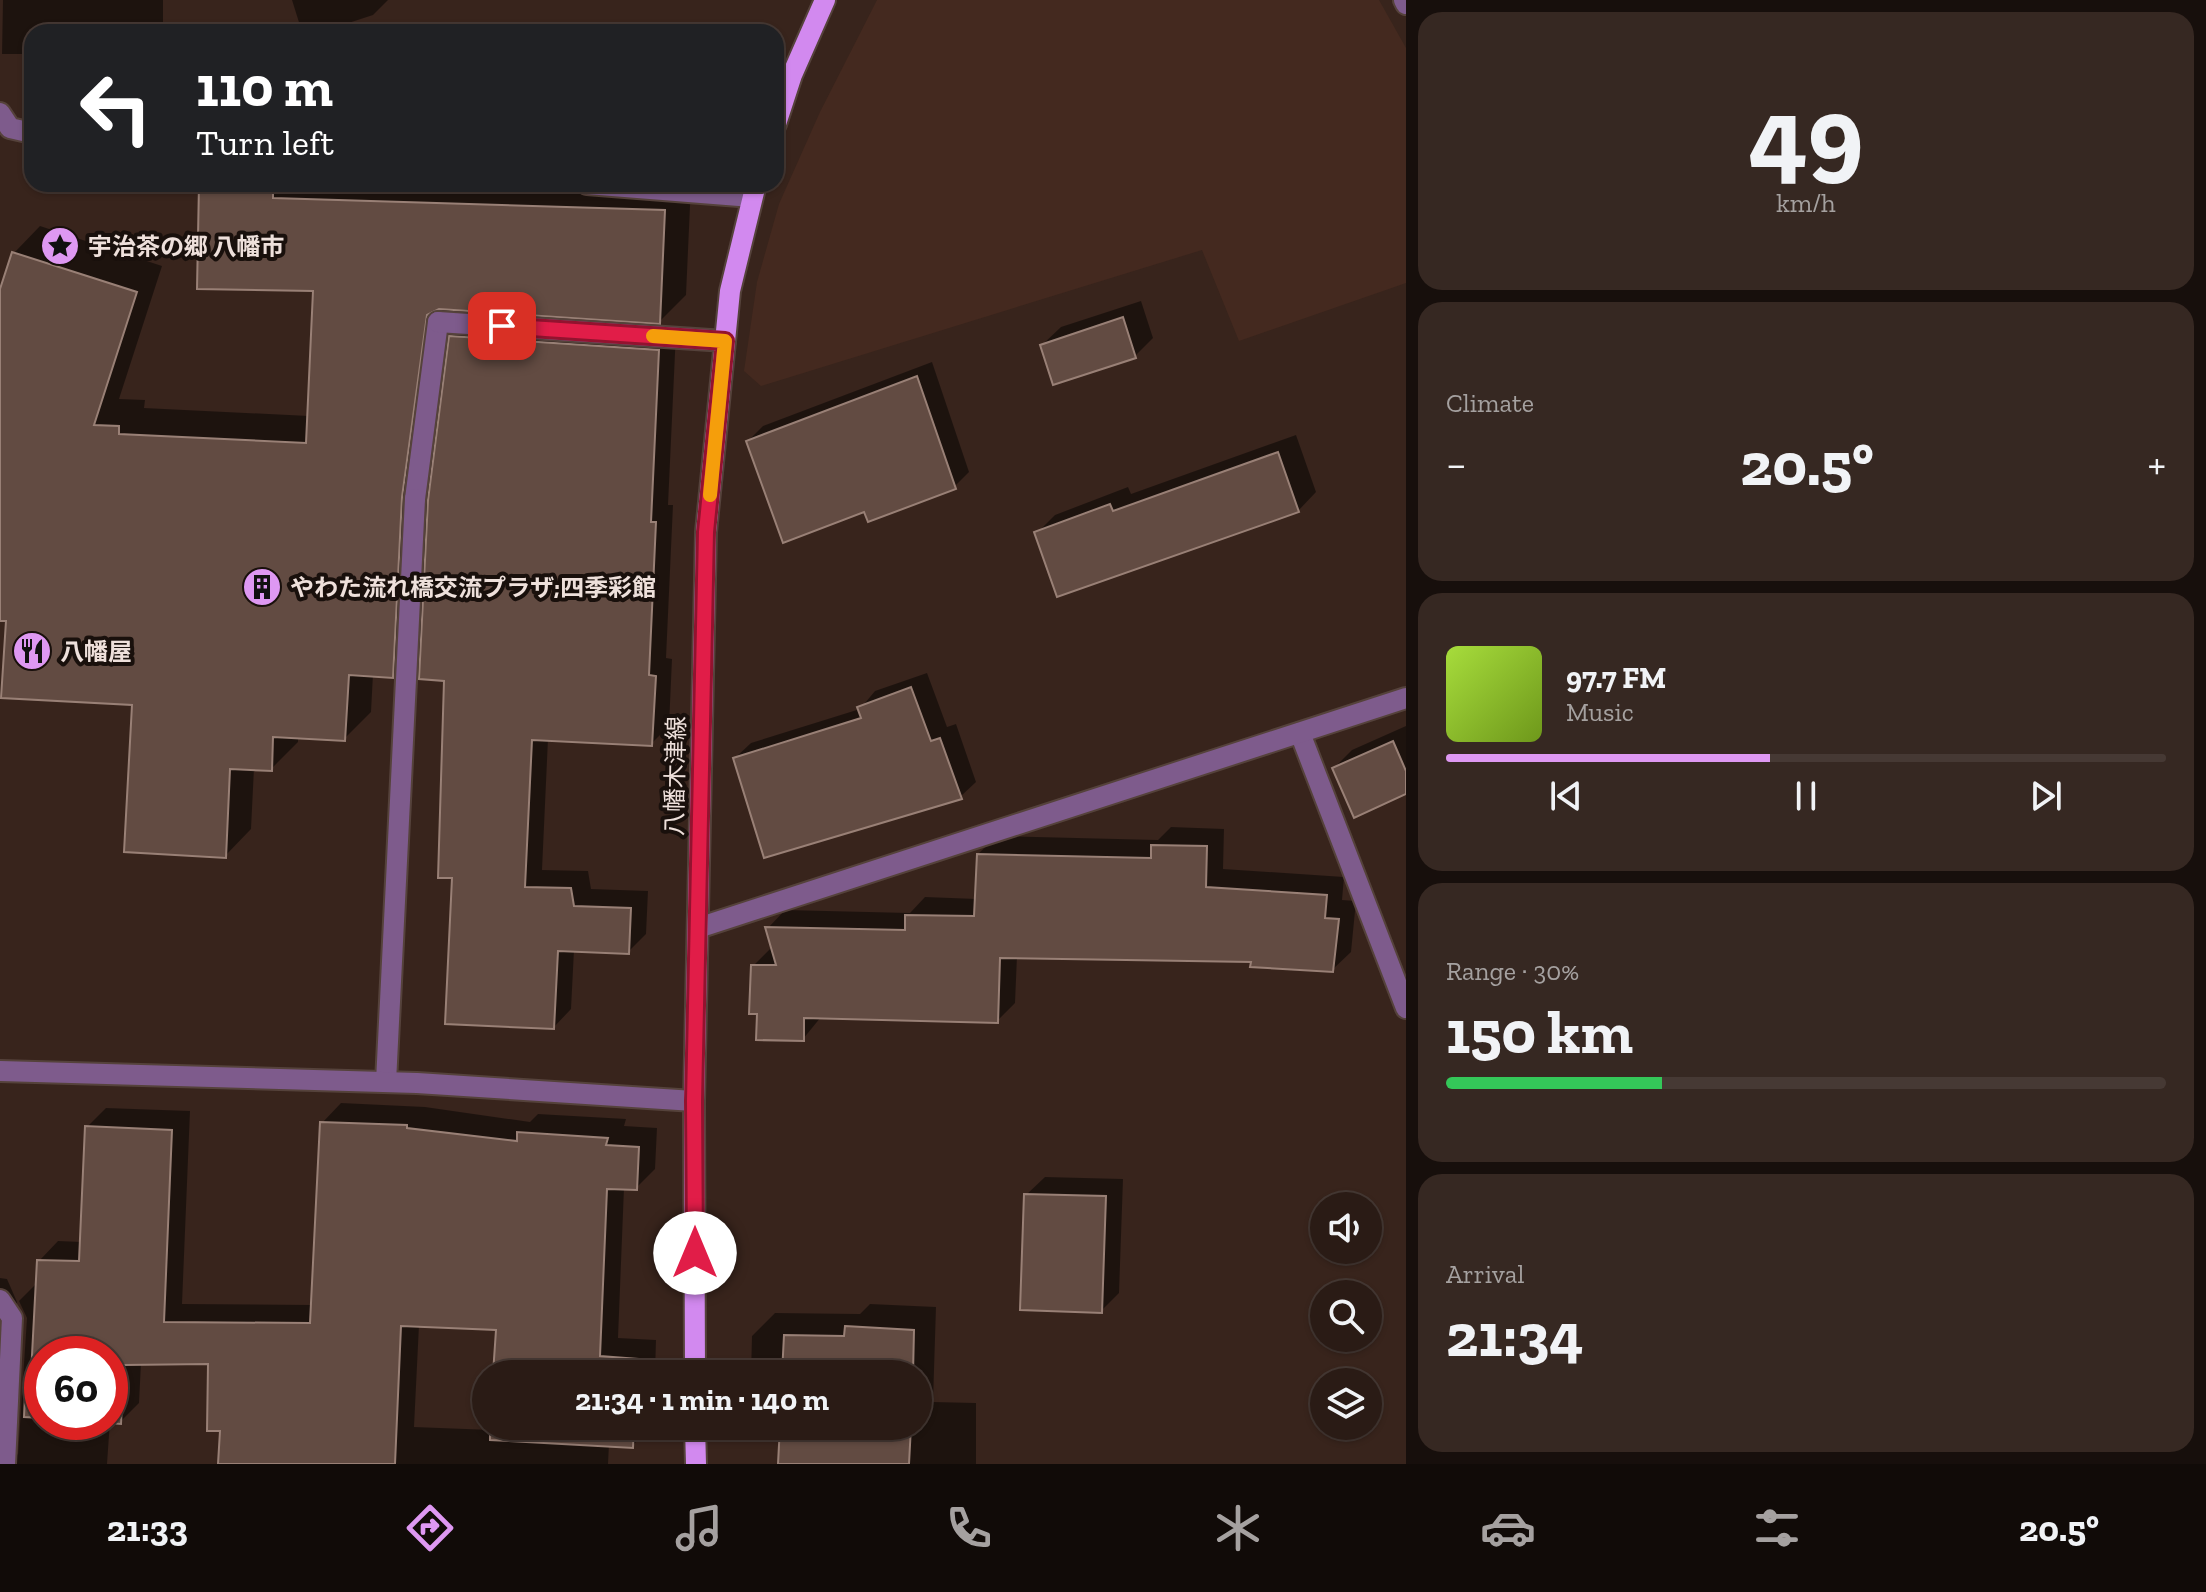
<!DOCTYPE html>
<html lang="en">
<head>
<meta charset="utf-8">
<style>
	:root { --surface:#2a1b15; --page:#362822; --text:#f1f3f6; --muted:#a5a1a0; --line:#463934; --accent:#de98f2 }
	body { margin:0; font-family:"Zilla Slab","Noto Sans JP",serif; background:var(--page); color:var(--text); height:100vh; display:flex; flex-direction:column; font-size:30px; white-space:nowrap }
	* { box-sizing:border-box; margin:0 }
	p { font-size:26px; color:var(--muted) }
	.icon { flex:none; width:44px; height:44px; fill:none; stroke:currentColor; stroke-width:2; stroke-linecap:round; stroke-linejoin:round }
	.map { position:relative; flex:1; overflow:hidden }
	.details { display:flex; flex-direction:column; gap:12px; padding:12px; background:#170f0c; width:800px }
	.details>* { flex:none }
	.guide { position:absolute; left:24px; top:24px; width:760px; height:168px; border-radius:24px; box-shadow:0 2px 6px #0004,0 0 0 2px var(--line); background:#202124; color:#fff; overflow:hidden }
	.tools { position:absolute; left:1310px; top:1192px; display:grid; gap:16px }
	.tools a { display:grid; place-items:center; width:72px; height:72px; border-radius:50%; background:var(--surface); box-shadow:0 2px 6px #0004,0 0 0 2px var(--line); font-size:40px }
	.speed { position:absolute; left:24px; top:1336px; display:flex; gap:16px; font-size:40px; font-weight:700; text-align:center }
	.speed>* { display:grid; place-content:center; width:104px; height:104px; border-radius:50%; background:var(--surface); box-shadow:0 2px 6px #0004,0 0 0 2px var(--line); line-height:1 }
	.speed .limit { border:12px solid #d22; background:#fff; color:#111 }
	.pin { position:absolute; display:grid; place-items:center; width:68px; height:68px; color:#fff; margin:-34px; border-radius:16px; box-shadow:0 4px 12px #0006 }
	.me { position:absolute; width:88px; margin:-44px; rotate:0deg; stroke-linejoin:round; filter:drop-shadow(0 0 6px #0008) }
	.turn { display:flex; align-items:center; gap:28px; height:168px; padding:0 40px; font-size:36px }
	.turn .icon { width:104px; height:104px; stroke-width:2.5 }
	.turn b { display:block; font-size:56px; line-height:68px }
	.big { font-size:60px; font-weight:800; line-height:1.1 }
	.details .widget { flex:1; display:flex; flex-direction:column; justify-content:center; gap:12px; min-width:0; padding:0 28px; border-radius:24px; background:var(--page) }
	.details .dial { align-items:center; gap:0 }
	.dial b { font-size:104px; line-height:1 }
	.song { display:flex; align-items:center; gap:24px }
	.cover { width:96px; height:96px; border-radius:12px; background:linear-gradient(135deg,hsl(80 70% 55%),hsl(80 70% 35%)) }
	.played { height:8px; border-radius:4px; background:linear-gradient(90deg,var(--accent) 45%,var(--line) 45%) }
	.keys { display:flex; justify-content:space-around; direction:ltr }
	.heat { display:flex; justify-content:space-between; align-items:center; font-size:44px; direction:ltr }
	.charge { height:12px; border-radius:6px; background:linear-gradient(90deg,#34c759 30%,var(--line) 0) }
	.trip { position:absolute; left:472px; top:1360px; width:460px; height:80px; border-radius:40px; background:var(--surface); box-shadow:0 2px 6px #0004,0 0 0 2px var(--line); font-weight:800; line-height:80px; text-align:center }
	.dock { display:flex; height:128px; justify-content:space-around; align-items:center; background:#110b08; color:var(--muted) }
	.dock .icon { width:56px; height:56px }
	.dock .on { color:var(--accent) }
	.dock b { font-size:36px; color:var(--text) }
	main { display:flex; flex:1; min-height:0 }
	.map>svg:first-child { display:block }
	.built { fill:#44291f }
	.shadow { fill:#0007; fill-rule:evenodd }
	.building { fill:#624b42; stroke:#998076; stroke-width:2 }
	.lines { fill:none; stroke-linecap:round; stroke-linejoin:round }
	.service-casing { stroke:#55423b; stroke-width:24 }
	.minor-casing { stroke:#55423b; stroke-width:24 }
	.tertiary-casing { stroke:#55423b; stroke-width:24 }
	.primary-casing { stroke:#55423b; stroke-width:24 }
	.service { stroke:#7e5b8c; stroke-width:20 }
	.minor { stroke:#7e5b8c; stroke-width:20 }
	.tertiary { stroke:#7e5b8c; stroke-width:20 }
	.primary { stroke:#d289ef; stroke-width:20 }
	.route-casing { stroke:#92132f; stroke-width:20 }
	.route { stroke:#e11d48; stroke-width:14 }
	.slow { stroke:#f59e0b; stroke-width:14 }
	.labels { text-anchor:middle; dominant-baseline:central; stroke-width:8; stroke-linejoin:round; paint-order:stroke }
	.poi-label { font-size:24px; font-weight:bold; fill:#eee0db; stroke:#19100c; text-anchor:start }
	.street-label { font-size:24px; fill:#eee0db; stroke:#19100c }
</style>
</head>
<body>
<main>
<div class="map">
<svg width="1406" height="1464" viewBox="0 0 1406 1464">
	<rect width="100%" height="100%" fill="#38241c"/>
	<polygon class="built" points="877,0 1379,0 1406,48 1406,283 1239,341 1202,250 761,386 744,371 757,282 779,204 820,112"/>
	<g class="shadow">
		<polygon points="3,0 163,0 163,32 32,32 32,54 2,54"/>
		<polygon points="292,0 388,0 373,15 321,32 302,32"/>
		<polygon points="201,184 691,184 686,295 659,322 450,308 426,504 429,505 451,337 469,319 676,332 668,505 673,505 666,658 672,659 669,726 651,744 548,739 542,870 588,871 591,889 648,891 646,934 628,952 574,950 571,1009 554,1027 454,876 446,679 423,645 392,676 373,674 371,712 344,739 298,736 298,742 271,769 254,768 251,829 225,856 134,703 8,619 0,619 0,295 14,253 40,226 162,266 119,399 145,400 144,408 309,416 315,289"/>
		<polygon points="1141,301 1153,338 1135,356 1042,345 1061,327"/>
		<polygon points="932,362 969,472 954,487 865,510 748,441 763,426"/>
		<polygon points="1296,435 1316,492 1298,511 1037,533 1055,515 1128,487 1131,494"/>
		<polygon points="927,673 947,727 956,724 976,782 960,797 735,758 751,743 860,709 875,691"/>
		<polygon points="1406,726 1406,792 1334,768 1352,750"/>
		<polygon points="1171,827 1224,829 1223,869 1344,877 1342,900 1356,901 1351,952 1332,970 1253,960 1017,956 1015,1003 997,1021 821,1017 803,1039 759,1012 753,966 771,948 768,928 785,910 910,913 925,897 977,899 978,854 997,836 1158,840"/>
		<path d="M341 1103 425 1107 530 1122 538 1114 626 1119 624 1126 657 1128 655 1169 636 1188H624L618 1338 656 1340 655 1374H495L498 1328 419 1325 414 1427 492 1430V1426H652L632 1446 609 1444 608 1464H220L222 1429 210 1362 141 1363 139 1403 120 1422 110 1421 107 1464H0V1278L7 1279 17 1302 10 1444 18 1455 27 1318 19 1301 37 1283 39 1261 58 1241 82 1242 87 1127 106 1108 190 1111 182 1304 313 1305 322 1123ZM42 1354H110V1422H42Z"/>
		<polygon points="1045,1177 1123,1179 1119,1293 1101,1311 1026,1195"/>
		<polygon points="870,1304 936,1307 933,1402 976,1403 976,1464 780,1464 782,1426 918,1426 918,1374 751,1374 752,1336 775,1313 860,1314"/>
	</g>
	<g class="building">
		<polygon points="199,184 273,184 273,198 665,210 660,324 439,309 427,315 402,497 393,678 349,675 345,741 273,737 272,771 230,769 226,858 124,852 132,705 1,698 6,621 0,621 0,289 12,252 137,292 94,425 119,426 119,434 306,443 313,291 197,289"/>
		<polygon points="1123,317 1136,358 1053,385 1040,345"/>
		<polygon points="449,336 659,350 651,522 656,522 649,675 656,676 652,746 532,740 525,887 571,888 574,906 631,908 629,954 558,951 554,1029 445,1024 452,878 438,878 444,681 419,679 428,500"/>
		<polygon points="917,376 956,489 868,522 864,512 783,543 746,441"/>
		<polygon points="1278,452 1299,512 1057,597 1034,532 1110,504 1113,511"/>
		<polygon points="911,687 931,741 940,738 962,799 764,858 733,758 861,718 857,707"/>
		<polygon points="1393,741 1406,771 1406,794 1354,818 1332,768"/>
		<polygon points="1151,845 1207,846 1206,887 1327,895 1325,918 1339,919 1333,972 1250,967 1251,962 1000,958 998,1023 804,1018 804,1041 756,1040 757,1014 749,1014 751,965 776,965 765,927 905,930 905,915 974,916 977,854 1151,858"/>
		<polygon points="320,1122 407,1125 407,1128 517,1141 517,1132 608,1138 606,1145 639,1147 637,1190 607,1189 600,1356 638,1359 637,1374 493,1374 496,1330 401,1326 395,1464 218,1464 220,1431 207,1431 208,1364 124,1365 121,1424 95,1422 110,1422 110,1354 42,1354 42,1418 24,1417 26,1373 31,1374 37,1260 79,1261 85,1126 172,1130 164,1322 310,1323"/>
		<polygon points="1024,1194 1106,1196 1102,1313 1020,1310"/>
		<polygon points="845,1326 914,1330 913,1374 782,1374 784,1335 844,1336"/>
		<polygon points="490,1426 634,1426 633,1448 490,1440"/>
		<polygon points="780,1426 911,1426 909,1464 778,1464"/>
	</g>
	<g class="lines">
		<defs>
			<polyline id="service" points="415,499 438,322"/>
			<g id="minor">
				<polyline points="1404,0 1406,4"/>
				<polyline points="0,113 10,128 32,133"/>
				<polyline points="587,184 752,197"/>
				<polyline points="438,322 725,341"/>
				<polyline points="1300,733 1406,1008"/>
				<polyline points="698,928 1406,698"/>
				<polyline points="386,1082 415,499"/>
				<polyline points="0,1300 12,1318 5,1464"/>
			</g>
			<polyline id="tertiary" points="0,1071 417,1083 694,1101"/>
			<g id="primary">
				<polyline points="776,124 792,75 825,0"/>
				<polyline points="695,1374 694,1101 706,532 730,291 756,184"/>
				<polyline points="695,1426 696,1464"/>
			</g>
		</defs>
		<use href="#service" class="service-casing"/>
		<use href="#minor" class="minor-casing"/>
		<use href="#tertiary" class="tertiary-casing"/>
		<use href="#primary" class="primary-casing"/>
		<use href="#service" class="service"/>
		<use href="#minor" class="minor"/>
		<use href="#tertiary" class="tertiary"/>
		<use href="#primary" class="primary"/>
	</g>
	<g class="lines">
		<defs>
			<polyline id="route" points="502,326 725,341 706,532 694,1101 695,1253"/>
		</defs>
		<use href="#route" class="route-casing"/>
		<use href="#route" class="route"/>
		<polyline class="slow" points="653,336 725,341 710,495"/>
	</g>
	<defs>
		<symbol id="sight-disc" viewBox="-11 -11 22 22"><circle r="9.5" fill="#de98f2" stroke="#19100c"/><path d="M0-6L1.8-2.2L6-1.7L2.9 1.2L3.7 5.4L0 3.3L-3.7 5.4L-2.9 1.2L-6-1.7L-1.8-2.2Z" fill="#111"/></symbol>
		<symbol id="building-disc" viewBox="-11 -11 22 22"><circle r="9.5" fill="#de98f2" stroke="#19100c"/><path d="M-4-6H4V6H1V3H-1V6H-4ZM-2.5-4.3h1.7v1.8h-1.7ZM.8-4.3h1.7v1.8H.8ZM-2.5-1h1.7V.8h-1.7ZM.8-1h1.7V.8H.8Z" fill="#111"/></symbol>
		<symbol id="restaurant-disc" viewBox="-11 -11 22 22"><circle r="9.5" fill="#de98f2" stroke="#19100c"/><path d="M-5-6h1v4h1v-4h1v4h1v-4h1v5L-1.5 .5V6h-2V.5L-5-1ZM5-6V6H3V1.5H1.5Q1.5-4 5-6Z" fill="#111"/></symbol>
	</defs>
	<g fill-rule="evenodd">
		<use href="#sight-disc" x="38" y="224" width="44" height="44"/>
		<use href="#building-disc" x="240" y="565" width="44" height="44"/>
		<use href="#restaurant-disc" x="10" y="629" width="44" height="44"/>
	</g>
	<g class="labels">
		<g class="poi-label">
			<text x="88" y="246">宇治茶の郷 八幡市</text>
			<text x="290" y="587">やわた流れ橋交流プラザ;四季彩館</text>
			<text x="60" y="651">八幡屋</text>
		</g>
		<g class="street-label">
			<text transform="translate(675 776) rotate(-89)">八幡木津線</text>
		</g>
	</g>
</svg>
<div class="tools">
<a><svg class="icon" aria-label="sound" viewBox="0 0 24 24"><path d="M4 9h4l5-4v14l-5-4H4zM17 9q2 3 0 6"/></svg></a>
<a><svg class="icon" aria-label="search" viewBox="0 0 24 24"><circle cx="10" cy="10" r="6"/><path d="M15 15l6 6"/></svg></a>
<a><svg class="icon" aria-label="layers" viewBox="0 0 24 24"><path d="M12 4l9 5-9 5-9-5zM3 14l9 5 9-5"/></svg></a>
</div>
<div class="speed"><div class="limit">60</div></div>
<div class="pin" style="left:502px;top:326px;background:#d93025"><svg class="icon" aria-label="arrive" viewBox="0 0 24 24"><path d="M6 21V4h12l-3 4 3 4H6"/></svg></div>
<svg class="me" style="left:695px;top:1253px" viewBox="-20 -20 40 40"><circle r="19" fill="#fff"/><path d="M0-13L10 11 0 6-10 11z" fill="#e11d48"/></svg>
<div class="trip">21:34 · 1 min · 140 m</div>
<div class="guide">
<div class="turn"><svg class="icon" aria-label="left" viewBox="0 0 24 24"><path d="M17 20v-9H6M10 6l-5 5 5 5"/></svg><div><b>110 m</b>Turn left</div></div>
</div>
</div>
<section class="details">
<div class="widget dial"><b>49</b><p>km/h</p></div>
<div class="widget"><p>Climate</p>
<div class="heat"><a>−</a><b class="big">20.5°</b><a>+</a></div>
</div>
<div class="widget">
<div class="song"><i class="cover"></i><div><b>97.7 FM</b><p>Music</p></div></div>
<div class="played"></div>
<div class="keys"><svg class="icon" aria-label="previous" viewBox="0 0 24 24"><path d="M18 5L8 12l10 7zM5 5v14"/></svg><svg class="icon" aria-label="pause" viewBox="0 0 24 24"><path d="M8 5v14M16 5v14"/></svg><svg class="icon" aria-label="next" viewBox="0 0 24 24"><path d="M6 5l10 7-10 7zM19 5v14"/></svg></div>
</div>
<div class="widget"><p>Range · 30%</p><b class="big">150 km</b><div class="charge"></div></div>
<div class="widget"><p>Arrival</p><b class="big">21:34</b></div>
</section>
</main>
<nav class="dock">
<b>21:33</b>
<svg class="icon on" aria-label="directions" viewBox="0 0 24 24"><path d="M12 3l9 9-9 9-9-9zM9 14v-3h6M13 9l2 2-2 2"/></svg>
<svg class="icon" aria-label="music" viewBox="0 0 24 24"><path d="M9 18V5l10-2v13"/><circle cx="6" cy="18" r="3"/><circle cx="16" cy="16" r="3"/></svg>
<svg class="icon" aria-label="phone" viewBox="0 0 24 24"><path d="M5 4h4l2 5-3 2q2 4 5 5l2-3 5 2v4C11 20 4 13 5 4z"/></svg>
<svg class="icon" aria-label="climate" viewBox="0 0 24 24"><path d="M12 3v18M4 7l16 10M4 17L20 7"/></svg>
<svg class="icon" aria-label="car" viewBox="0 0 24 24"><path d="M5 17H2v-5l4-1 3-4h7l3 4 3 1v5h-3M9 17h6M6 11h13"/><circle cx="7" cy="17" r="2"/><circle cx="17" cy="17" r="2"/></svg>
<svg class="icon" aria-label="filters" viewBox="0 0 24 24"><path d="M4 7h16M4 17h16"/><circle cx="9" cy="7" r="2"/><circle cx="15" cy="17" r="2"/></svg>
<b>20.5°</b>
</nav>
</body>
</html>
